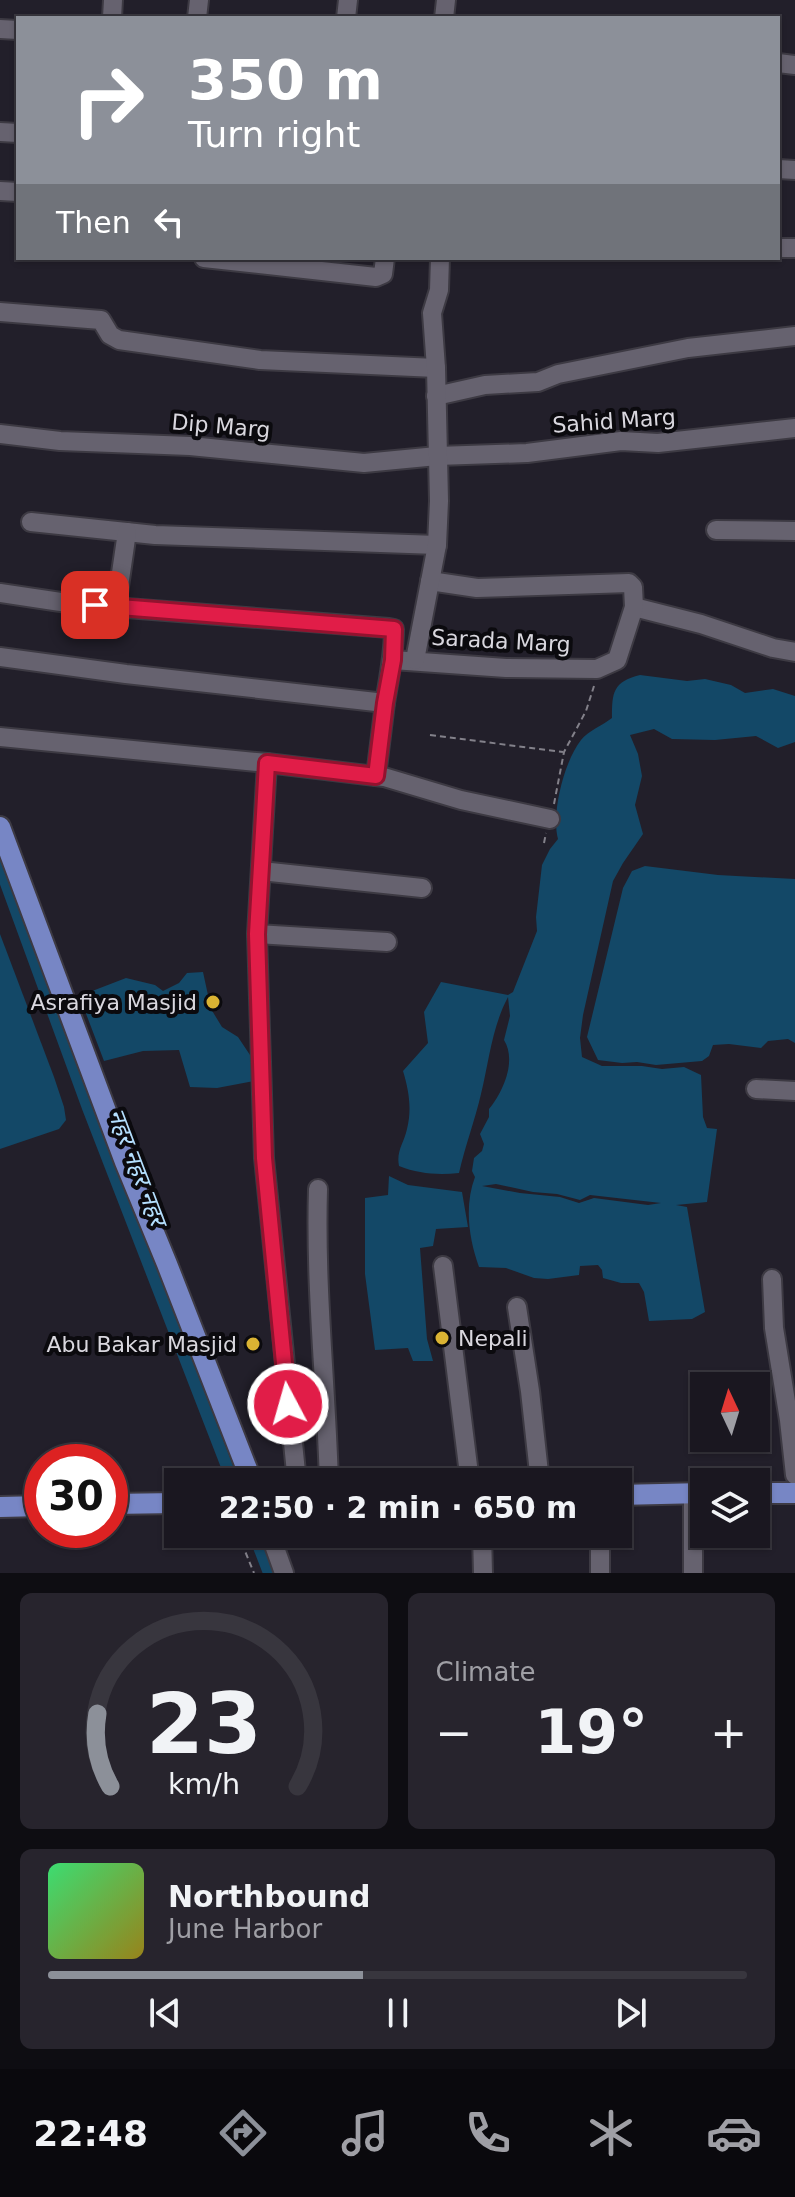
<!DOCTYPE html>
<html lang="en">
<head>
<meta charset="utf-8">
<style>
	:root { --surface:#1a1720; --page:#27242d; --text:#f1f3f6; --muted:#9f9fa5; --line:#38363e; --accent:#8c9099 }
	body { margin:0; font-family:"DejaVu Sans","Noto Sans Devanagari",sans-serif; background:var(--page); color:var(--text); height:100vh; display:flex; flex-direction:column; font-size:30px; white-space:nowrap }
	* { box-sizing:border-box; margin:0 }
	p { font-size:26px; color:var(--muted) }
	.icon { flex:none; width:44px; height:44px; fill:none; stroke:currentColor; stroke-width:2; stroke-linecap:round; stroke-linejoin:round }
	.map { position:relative; height:1573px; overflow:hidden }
	.drawer { display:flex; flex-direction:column; gap:20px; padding:20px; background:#0e0d12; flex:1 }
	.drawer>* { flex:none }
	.hud { position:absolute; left:16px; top:16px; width:764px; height:244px; border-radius:0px; box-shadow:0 2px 6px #0004,0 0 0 2px var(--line); background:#8c9099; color:#fff; overflow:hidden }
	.needle { width:52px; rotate:356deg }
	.controls { position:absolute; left:690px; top:1372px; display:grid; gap:16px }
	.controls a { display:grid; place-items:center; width:80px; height:80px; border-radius:0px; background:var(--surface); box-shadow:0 2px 6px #0004,0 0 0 2px var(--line); font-size:40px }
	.speed { position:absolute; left:24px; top:1444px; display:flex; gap:16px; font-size:40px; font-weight:700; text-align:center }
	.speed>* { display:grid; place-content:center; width:104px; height:104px; border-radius:50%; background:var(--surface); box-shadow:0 2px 6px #0004,0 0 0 2px var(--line); line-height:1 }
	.speed .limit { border:12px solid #d22; background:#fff; color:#111 }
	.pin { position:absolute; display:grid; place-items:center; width:68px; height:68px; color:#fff; margin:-34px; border-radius:16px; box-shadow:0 4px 12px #0006 }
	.me { position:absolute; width:88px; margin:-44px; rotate:354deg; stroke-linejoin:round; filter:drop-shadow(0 0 6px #0008) }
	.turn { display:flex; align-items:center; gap:28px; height:168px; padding:0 40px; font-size:36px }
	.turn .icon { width:104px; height:104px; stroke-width:2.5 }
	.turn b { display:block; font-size:56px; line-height:68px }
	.then { display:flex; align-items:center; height:76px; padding:0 40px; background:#0003; gap:16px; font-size:30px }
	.big { font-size:60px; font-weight:700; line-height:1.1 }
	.drawer .card { flex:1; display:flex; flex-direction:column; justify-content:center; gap:12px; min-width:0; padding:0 28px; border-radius:12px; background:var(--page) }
	.drawer .dial { align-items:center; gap:0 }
	.dial svg { height:208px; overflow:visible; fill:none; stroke:var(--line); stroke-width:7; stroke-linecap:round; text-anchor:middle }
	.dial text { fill:var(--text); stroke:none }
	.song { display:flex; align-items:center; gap:24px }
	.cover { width:96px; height:96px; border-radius:12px; background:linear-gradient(135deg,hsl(140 70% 55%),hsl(50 70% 35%)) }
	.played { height:8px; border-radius:4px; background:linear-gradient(90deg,var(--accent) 45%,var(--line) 45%) }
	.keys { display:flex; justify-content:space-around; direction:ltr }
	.heat { display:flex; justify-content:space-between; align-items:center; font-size:44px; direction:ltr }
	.drawer .tiles { flex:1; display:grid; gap:20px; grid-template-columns:1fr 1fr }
	.card:last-child { grid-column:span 2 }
	.trip { position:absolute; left:164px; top:1468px; width:468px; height:80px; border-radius:0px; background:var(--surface); box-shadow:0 2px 6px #0004,0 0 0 2px var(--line); font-weight:700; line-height:80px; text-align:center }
	.tab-bar { display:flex; height:128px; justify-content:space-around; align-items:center; background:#0a090d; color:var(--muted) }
	.tab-bar .icon { width:56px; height:56px }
	.tab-bar .selected { color:var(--accent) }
	.tab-bar b { font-size:36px; color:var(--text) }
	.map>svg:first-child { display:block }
	.water { fill:#134867; fill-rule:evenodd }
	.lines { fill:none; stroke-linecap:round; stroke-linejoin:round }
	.canal { stroke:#134867; stroke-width:12 }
	.minor-casing { stroke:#3d3a43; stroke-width:22 }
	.major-casing { stroke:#3d3a43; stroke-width:24 }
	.path { stroke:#83818a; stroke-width:2; stroke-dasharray:6 4; stroke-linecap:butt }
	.minor { stroke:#66626f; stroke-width:18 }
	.major { stroke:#7786c5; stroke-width:20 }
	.route-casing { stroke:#92132f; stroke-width:20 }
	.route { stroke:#e11d48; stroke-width:14 }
	.poi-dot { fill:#dab333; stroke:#0b0a0e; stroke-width:3 }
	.labels { text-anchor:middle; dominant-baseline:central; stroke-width:8; stroke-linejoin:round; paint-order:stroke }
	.street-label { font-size:22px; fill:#d9d7de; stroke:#0b0a0e }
	.poi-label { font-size:22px; fill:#d9d7de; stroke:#0b0a0e; text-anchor:end }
	.water-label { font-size:24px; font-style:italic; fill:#b4dffe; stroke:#0b0a0e }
</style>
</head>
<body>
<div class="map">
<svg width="795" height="1573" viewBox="0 0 795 1573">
	<rect width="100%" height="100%" fill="#221f2a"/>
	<g class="water">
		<path d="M640 675 687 681 705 679 731 685 745 693 773 689 795 696V742L778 748 756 736 715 740 672 739 654 729 630 735 638 754 642 776 635 805 643 834 623 863 613 881 583 1015 580 1038 582 1057 602 1066H642L662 1069 684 1067 701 1075 703 1117 707 1128 717 1129 707 1202 676 1205 687 1207 705 1312 692 1319 649 1321 644 1292 639 1283H621L603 1278 602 1270 598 1265 580 1266 579 1275 548 1279 534 1278 506 1268 479 1267C469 1239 464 1206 475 1177L472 1171 474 1158 482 1151 484 1144 480 1134 489 1117V1109C503 1092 517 1061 504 1040L510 1016 508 997C492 1027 489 1061 481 1094 475 1120 465 1146 459 1173 438 1175 419 1174 399 1166 396 1151 404 1143 407 1129 412 1109 409 1091 403 1071L428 1043 424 1012 441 982 508 995 513 992 537 931 536 917 542 865 550 849 558 839C551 813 564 762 581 740 588 731 603 725 612 718 612 692 613 682 640 675ZM496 1184 533 1192 557 1194 580 1200 590 1195 661 1203 648 1205 594 1198 579 1203 560 1197 520 1193 482 1186Z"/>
		<polygon points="645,866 718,875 795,879 795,1043 788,1039 768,1041 761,1048 729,1044 713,1045 709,1056 702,1061 656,1065 637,1062 622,1063 598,1060 587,1037 623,888 632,871"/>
		<polygon points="0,934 54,1077 64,1107 66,1120 59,1129 0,1149"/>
		<polygon points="203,972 211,1009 222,1027 238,1037 252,1058 254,1081 217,1088 190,1087 179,1050 143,1051 104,1061 85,1011 87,993 126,978 155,985 163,991 179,983 187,973"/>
		<polygon points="389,1176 408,1185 462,1192 468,1227 436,1229 433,1246 420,1248 427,1339 433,1361 413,1361 408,1348 375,1350 365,1274 365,1198 388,1195"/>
	</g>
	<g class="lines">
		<g class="canal">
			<polyline points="0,867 88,1108 233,1482"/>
			<polyline points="254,1534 269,1573"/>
		</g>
		<defs>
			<g id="minor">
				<polyline points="112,18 113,0"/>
				<polyline points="197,18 199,0"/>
				<polyline points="346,18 348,0"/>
				<polyline points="444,18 446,0"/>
				<polyline points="0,29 18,30"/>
				<polyline points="778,63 795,65"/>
				<polyline points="0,132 18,133"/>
				<polyline points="778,169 795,170"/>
				<polyline points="0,191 18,192"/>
				<polyline points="778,248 795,248"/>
				<polyline points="204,258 376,277 383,274 385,258"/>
				<polyline points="0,312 101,320 110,335 119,340 260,360 436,368"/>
				<polyline points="436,396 485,385 538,382 558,374 688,348 795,336"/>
				<polyline points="0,434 60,441 190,446 364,463 437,456 527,453 621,441 658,443 795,428"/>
				<polyline points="31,522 155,535 437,545"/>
				<polyline points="716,530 795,531"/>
				<path d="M0 593 74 604 389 628 394 629C394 655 389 678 385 703L126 674 0 657"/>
				<polyline points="116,607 127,532"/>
				<polyline points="634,607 701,624 773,648 795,652"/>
				<polyline points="393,660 506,668 597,669 617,660 634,607 633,587 629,583 477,588 430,581"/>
				<polyline points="415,660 437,545 439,501 436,368 432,313 439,290 440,258"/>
				<polyline points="0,737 267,763 384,777 461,800 550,819"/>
				<polyline points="267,763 257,934 264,1158 297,1482"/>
				<polyline points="376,776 385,703"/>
				<polyline points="261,871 422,888"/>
				<polyline points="257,934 387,942"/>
				<polyline points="756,1089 795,1091"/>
				<path d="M318 1189C315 1287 326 1384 329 1482"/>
				<polyline points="443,1266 470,1482"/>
				<polyline points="772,1279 774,1328 789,1420 795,1475"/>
				<polyline points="517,1307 530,1391 540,1482"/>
				<polyline points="270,1534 284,1573"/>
				<polyline points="482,1534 483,1573"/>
				<polyline points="600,1534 600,1573"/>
				<polyline points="693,1573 693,1492"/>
			</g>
			<g id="major">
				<polyline points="0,827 125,1162 167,1264 252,1482"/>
				<polyline points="756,1493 795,1493"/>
				<polyline points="618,1495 704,1493"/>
				<polyline points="110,1504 178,1503"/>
				<polyline points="0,1507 42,1506"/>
			</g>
		</defs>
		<use href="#minor" class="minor-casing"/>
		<use href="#major" class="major-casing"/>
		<g class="path">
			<polyline points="430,735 563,752"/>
			<polyline points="554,804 564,752 586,711 594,686"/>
			<polyline points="544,843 546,833"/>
			<polyline points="238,1534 254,1573"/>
		</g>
		<use href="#minor" class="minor"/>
		<use href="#major" class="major"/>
	</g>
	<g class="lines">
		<defs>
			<polyline id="route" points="95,605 394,629 393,660 385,703 376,776 267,763 257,934 264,1158 288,1404"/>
		</defs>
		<use href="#route" class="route-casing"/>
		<use href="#route" class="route"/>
	</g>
	<g class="poi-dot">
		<circle cx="213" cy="1002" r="8"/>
		<circle cx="442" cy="1338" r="8"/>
		<circle cx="253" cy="1344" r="8"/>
	</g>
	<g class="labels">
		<g class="street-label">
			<text transform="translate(614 421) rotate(-4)">Sahid Marg</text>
			<text transform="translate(221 426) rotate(5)">Dip Marg</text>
			<text transform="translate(501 641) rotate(3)">Sarada Marg</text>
		</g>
		<g class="poi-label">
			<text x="197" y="1002">Asrafiya Masjid</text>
			<text x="458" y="1338" text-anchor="start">Nepali</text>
			<text x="237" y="1344">Abu Bakar Masjid</text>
		</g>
		<g class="water-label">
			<text transform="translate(137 1167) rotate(69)">नहर नहर नहर</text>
		</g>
	</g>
</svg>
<div class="controls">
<a><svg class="needle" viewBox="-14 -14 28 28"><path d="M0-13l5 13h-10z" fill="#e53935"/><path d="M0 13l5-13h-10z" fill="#9f9fa5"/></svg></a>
<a><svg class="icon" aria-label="layers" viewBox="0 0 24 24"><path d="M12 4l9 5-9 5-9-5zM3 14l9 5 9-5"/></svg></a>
</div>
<div class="speed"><div class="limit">30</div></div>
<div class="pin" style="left:95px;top:605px;background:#d93025"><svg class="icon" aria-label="arrive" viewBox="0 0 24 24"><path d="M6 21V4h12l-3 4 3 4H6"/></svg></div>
<svg class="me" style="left:288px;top:1404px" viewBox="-20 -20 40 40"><circle r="17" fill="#e11d48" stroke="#fff" stroke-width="3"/><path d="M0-11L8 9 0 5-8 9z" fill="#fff"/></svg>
<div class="trip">22:50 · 2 min · 650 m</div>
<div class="hud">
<div class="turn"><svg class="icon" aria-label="right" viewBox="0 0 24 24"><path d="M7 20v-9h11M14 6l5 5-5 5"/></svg><div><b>350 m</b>Turn right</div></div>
<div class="then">Then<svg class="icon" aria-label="left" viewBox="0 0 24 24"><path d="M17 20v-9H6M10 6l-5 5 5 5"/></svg></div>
</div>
</div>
<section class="drawer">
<div class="tiles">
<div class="card dial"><svg viewBox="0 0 100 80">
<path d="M14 69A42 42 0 1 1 86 69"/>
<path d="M14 69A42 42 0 0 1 9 41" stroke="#8c9099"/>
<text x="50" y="56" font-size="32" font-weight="700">23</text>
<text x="50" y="72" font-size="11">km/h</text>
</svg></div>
<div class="card"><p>Climate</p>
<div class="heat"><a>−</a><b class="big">19°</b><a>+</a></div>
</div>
<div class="card">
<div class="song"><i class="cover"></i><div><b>Northbound</b><p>June Harbor</p></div></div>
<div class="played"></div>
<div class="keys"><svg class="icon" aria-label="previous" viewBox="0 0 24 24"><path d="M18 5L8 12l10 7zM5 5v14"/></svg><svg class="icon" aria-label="pause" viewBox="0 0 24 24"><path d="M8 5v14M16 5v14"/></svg><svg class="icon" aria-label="next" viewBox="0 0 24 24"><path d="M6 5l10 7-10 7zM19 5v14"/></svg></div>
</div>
</div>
</section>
<nav class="tab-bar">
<b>22:48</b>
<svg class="icon selected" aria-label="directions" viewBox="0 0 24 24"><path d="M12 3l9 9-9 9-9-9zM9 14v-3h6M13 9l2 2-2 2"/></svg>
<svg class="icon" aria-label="music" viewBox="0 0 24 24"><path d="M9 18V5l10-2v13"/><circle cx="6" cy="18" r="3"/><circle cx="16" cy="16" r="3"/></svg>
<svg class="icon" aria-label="phone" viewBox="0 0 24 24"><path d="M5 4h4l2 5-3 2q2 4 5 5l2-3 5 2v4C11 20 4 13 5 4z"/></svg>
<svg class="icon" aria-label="climate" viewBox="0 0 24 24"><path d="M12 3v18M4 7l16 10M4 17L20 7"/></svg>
<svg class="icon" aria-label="car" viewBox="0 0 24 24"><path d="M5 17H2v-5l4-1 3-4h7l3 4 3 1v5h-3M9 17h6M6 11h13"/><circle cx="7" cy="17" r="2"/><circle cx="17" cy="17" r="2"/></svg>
</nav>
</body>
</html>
